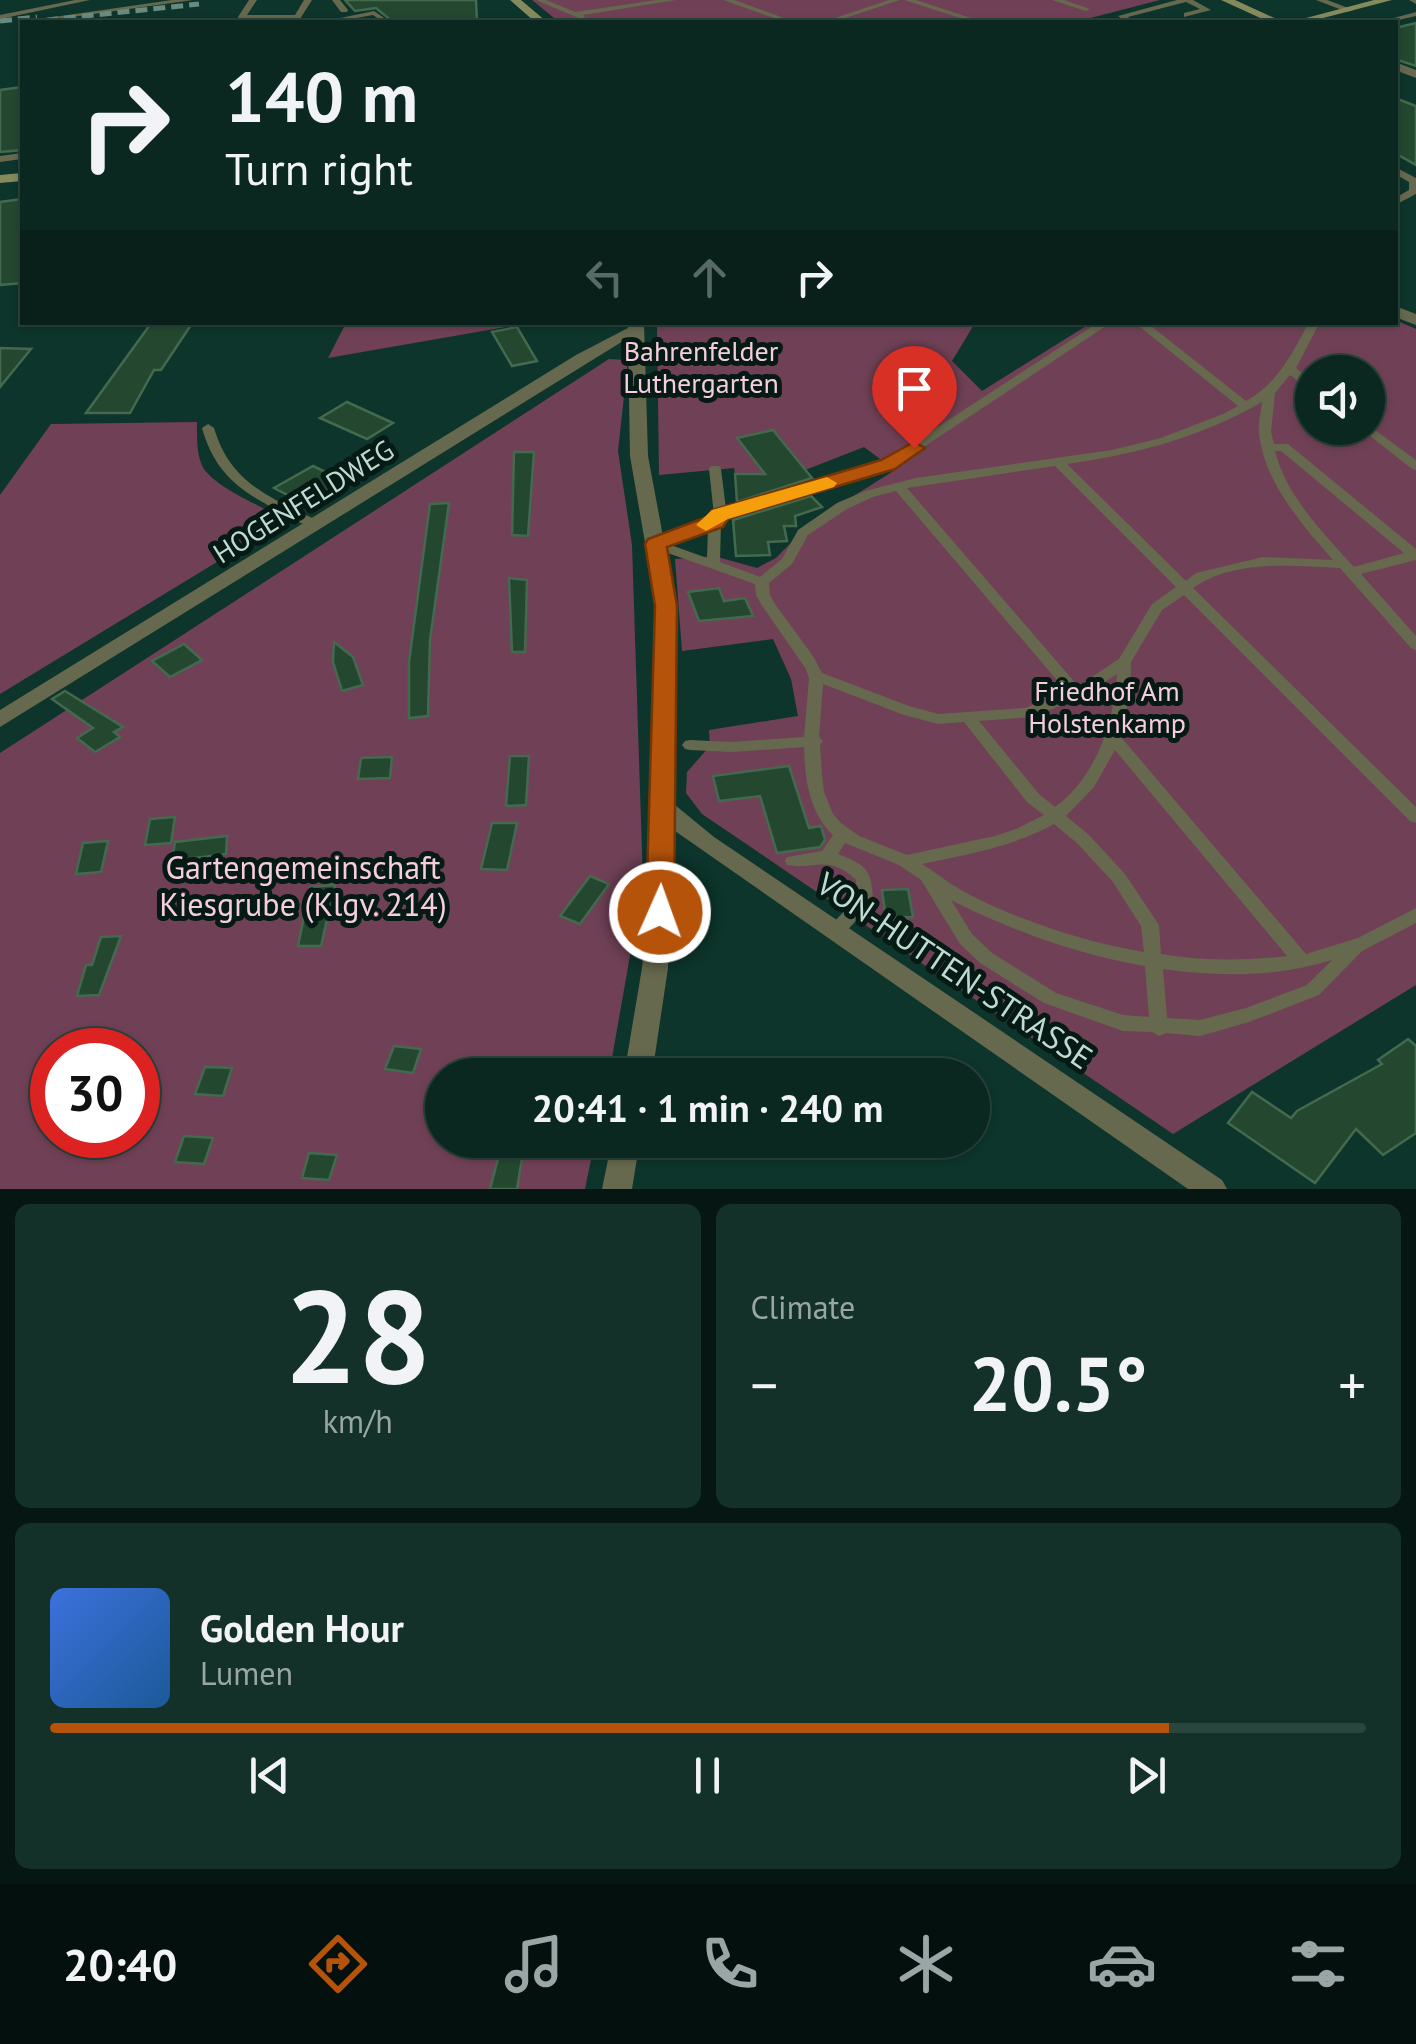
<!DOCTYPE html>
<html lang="en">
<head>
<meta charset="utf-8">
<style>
	:root { --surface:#0a2820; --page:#133029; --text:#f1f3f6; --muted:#99a6a5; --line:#2a443e; --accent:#b45309 }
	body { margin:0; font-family:"PT Sans",sans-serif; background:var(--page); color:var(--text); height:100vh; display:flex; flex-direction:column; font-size:38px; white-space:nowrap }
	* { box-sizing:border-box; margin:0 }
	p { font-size:32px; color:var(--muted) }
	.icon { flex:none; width:55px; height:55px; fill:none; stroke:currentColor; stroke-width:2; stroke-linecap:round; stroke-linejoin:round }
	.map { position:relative; height:1189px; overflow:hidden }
	.details { display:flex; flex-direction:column; gap:15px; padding:15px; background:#061612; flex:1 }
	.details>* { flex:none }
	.top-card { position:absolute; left:20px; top:20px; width:1378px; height:305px; border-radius:0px; box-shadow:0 2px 8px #0004,0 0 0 2px var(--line); background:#0a2820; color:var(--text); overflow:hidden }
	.fabs { position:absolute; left:1295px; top:355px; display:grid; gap:20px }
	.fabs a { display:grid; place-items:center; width:90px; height:90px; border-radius:50%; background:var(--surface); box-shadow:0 2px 8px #0004,0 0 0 2px var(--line); font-size:50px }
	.speed { position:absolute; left:30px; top:1028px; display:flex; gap:20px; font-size:50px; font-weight:700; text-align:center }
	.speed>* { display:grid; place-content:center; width:130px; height:130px; border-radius:50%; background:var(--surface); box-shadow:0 2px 8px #0004,0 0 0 2px var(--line); line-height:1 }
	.speed .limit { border:15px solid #d22; background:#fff; color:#111 }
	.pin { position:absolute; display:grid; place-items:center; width:85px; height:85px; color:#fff; margin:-102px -42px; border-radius:50% 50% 50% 0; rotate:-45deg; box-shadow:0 0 10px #0007 }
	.pin .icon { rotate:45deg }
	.me { position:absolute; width:110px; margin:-55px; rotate:2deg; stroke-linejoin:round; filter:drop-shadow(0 0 8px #0008) }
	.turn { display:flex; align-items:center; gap:35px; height:210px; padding:0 40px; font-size:45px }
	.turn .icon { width:130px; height:130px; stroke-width:2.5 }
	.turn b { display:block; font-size:70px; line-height:85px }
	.lanes { display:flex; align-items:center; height:95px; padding:0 40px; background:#0003; justify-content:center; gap:50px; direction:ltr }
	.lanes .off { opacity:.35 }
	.big { font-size:75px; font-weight:800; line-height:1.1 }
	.details .widget { flex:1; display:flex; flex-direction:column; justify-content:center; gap:15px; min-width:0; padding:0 35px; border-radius:15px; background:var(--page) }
	.details .dial { align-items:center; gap:0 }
	.dial b { font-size:130px; line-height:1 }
	.song { display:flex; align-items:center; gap:30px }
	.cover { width:120px; height:120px; border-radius:15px; background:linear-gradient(135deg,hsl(220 70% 55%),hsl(210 70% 35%)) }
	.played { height:10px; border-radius:5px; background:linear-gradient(90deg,var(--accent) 85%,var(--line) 85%) }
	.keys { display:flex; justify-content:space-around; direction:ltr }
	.heat { display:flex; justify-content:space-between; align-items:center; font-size:55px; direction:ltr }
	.details .tiles { flex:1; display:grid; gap:15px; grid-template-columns:1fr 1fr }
	.widget:last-child { grid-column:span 2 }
	.trip { position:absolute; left:425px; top:1058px; width:565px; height:100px; border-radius:50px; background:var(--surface); box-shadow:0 2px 8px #0004,0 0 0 2px var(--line); font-weight:800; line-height:100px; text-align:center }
	.tab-bar { display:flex; height:160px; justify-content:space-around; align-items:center; background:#04100d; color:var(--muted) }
	.tab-bar .icon { width:70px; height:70px }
	.tab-bar .on { color:var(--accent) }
	.tab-bar b { font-size:45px; color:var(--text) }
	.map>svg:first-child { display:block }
	.green { fill:#704156; fill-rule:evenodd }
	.building { fill:#23482f; stroke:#43694e; stroke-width:2.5 }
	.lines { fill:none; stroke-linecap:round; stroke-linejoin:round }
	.lane { fill:#66694d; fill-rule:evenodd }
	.street { fill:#66694d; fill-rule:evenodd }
	.secondary { fill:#858a5d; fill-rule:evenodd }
	.rail { stroke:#698a80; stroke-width:5; stroke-dasharray:12 6; stroke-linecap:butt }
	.route { fill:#b45309; stroke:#753606; stroke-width:2.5 }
	.slow { fill:#f59e0b }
	.labels { text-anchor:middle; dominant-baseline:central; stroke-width:10; stroke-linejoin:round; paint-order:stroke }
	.park-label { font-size:28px; fill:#f5cddd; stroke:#051a14 }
	.street-label { font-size:28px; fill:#c0dad1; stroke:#051a14 }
	.near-park-label { font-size:32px; fill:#f5cddd; stroke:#051a14 }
	.near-street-label { font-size:32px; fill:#c0dad1; stroke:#051a14 }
</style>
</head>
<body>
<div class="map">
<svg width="1416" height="1189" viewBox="0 0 1416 1189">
	<rect width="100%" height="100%" fill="#0d352b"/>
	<g class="green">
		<polygon points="532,0 1160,0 1075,22 559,22"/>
		<path d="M1395 320 1416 329V985L1173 1134 702 814 686 793 687 772 710 746 709 730 798 716 791 679 773 639 682 651 675 559 714 556 757 568 776 558 809 524 895 470 864 447 795 474H735L734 468 659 475 657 323H975L952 361 982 391 1091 323ZM1312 372H1368V428H1312Z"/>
		<polygon points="346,323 346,322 529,323 328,358"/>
		<path d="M609 359 628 360 618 451 632 545 643 882 609 1075H442V1140H595L585 1189H0V753ZM52 1050H138V1135H52Z"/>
		<path d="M197 422C197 436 196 457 204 469 218 489 265 508 286 520L0 694V495L51 424Z"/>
	</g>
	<g class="building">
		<polygon points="345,0 476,0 477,22 393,22 376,8 355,11"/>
		<polygon points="1416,23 1416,66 1395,59 1395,28"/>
		<polygon points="22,87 22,150 0,152 0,90"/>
		<polygon points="1395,98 1416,106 1416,165 1395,153"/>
		<polygon points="22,199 22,283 0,285 0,202"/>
		<polygon points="152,322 193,322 161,370 154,370 130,413 86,413"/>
		<polygon points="517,327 537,361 512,366 492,332"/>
		<polygon points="0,348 31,349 0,387"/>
		<polygon points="347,402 393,423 367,439 320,418"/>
		<polygon points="773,430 812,478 737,502 735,474 765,474 737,438"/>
		<polygon points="514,452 534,452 528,536 512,535"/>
		<polygon points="313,466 344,481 305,504 274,488"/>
		<polygon points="811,496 822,507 795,516 796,526 784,526 787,541 768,542 770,555 736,556 733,520"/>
		<polygon points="449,503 430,640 428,716 409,718 409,662 430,504"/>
		<polygon points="509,578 527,580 525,652 512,652"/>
		<polygon points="719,588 724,601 745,598 753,616 699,621 688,592"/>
		<polygon points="334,642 353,657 363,685 342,691 333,662"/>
		<polygon points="184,644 202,660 170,677 152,661"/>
		<polygon points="65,691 123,727 114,732 120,737 95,752 77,738 93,728 52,699"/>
		<polygon points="510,756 529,756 526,805 506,806"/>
		<polygon points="392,757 390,778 358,779 361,758"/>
		<polygon points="789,766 809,828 821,826 825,840 820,847 777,853 760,796 719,801 713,776"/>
		<polygon points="175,817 171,843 145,845 150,819"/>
		<polygon points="492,823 517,823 507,870 481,869"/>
		<polygon points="227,836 226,854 172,861 175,842"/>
		<polygon points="108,841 101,872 76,874 83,843"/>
		<polygon points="590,876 609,884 580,924 560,916"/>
		<polygon points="335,885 321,946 298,946 310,887"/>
		<polygon points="908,889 913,917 886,918 882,890"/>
		<polygon points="121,936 99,995 77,996 86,965 92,965 101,937"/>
		<polygon points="1408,1039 1416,1046 1416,1133 1383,1155 1356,1129 1315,1183 1228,1123 1252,1092 1291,1118 1297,1111 1382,1064 1378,1060"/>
		<polygon points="394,1046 421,1049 413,1073 385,1069"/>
		<polygon points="205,1067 232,1068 223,1096 195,1094"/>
		<polygon points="184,1136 213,1138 204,1164 175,1162"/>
		<polygon points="503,1140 525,1140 517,1189 490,1189"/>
		<polygon points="309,1153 337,1155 329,1180 302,1178"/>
	</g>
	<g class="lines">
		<g class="lane">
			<polygon points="75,0 90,0 0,19 0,15"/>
			<polygon points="172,0 193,0 51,20 47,18"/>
			<polygon points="249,0 257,0 247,15 295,15 304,0 312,0 300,19 239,19 238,17"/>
			<polygon points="332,0 340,0 348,10 347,12 341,12"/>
			<polygon points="536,0 546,0 575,12 657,0 676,0 583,15 585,17 581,19"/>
			<polygon points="723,0 734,0 795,22 785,22"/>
			<polygon points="889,0 900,0 833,22 823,22"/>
			<polygon points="904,0 916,0 983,22 973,22"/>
			<polygon points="1052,0 1064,0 1090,9 1086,11"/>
			<polygon points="1177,0 1193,0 1211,10 1184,17 1184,13 1200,9 1186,2 1128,17 1133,22 1126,22 1118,16"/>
			<polygon points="1316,0 1327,0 1354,10 1347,12"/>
			<polygon points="374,11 390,22 383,22 373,15 335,22 321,22"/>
			<polygon points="1416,12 1416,16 1390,22 1379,22"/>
			<polygon points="22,153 22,159 0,162 0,156"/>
			<polygon points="1395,167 1416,178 1416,194 1395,205 1395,198 1409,190 1409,182 1395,174"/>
			<path d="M1099 322H1112L892 468 725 518 721 522 720 562 760 577 782 559 798 530 837 503 865 491 916 478 1112 450 1161 438 1223 414 1238 406 1134 322H1146L1246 401C1278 383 1292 354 1309 322H1320L1296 368 1312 381V389L1308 388 1290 375 1275 393 1271 432 1274 444H1288L1416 549V560L1361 574 1416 636V650L1411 648 1340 568C1293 566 1234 559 1193 588L1416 807V823L1410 821 1184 595 1162 610 1131 662 1130 696 1120 736 1306 954 1358 938 1416 908V923L1362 951 1319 995 1249 1022 1200 1036 1166 1033 1159 1036 1152 1032 1123 1031 1044 1003 980 963 960 944 921 880 899 865 845 843 838 854C867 865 872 870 873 902L842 936 836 938 830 936 827 931 830 926 855 900 856 880C828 854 818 870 787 865L785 861 787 857 822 851 833 835C809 812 805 780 804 747L731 752 690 750 685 749 682 745 685 741 690 740 731 742 804 737 809 679 806 669 761 604 756 595 755 584 651 547 649 544 651 541 710 519 714 515 709 469 711 466H719L721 469 726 509 884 462ZM1262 402C1261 412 1258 423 1259 433 1264 482 1302 525 1333 560L1263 557 1196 573 1186 581 1067 464C1137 454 1202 437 1262 402ZM1275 451H1281L1404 553 1354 567C1324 534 1286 496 1275 451ZM1055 466 1176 587 1152 604 1119 659 1078 686 907 488ZM896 491 1067 692 1025 708 938 714 909 706 822 673 813 656 775 604 770 595 769 583 792 564 808 535 847 509 873 497ZM708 529 707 558 668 544ZM1117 674C1114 723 1096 777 1055 807L1039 794 979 721 1032 717 1082 697ZM823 684 904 715 938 724 964 722 1027 802 1044 815 1016 829 995 836 907 855 859 836 841 823 833 814 824 792 822 775 820 745 823 741 819 737ZM1115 750 1287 956C1245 961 1204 961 1161 954L1159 925 1125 874 1089 835 1066 816 1094 787ZM1054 824 1077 843 1113 882 1141 926 1144 952C1086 943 1011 918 961 890 947 882 935 872 922 864 967 854 1013 847 1054 824ZM951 900C1010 930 1078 955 1145 966L1149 1017 1123 1015 1056 993 992 953 972 934ZM1332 960 1307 985 1246 1008 1200 1020 1167 1018 1163 969C1219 977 1278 977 1332 960Z"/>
			<path d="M208 424 214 428C231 485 271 497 320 522L322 525 320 528C306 528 295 519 283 513 241 492 215 474 202 428Z"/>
			<polygon points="1368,425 1416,460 1416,470 1412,469 1360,428 1368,428"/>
		</g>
		<g class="street">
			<polygon points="1409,0 1416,0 1416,4"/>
			<polygon points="1395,62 1416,70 1416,78 1395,70"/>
			<polygon points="1395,306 1416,314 1416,325 1395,317"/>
			<polygon points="628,322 644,322 648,456 676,606 675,805 714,837 1222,1180 1227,1189 1188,1189 675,831 668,968 652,1075 624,1075 642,968 650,884 656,606 630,456 628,338 0,727 0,710 576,355 628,328"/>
			<polygon points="612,1140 640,1140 632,1189 602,1189"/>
		</g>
		<g class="secondary">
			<polygon points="510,0 521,0 547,22 535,22"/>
			<polygon points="1221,0 1235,0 1283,22 1269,22"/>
			<polygon points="1374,0 1392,0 1308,22 1291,22"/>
			<polygon points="22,173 22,181 0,183 0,175"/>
		</g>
		<g class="rail">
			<polyline points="0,21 37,17"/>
			<polyline points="28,22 199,4"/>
		</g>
	</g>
	<polygon class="route" points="914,442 925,448 895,469 728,519 723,527 667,547 677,606 674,912 670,920 660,923 650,920 646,912 655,606 645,544 648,539 707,517 712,510 881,460"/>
	<polygon class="slow" points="827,477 837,483 834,487 728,519 706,531 696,525 712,510"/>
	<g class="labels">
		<g class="park-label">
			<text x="701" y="350">Bahrenfelder<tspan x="701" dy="32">Luthergarten</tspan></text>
			<text x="1107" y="690">Friedhof Am<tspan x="1107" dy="32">Holstenkamp</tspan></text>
		</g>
		<g class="street-label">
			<text transform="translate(303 501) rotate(-32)">HOGENFELDWEG</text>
		</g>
		<g class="near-park-label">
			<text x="303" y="867">Gartengemeinschaft<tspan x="303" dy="37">Kiesgrube (Klgv. 214)</tspan></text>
		</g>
		<g class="near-street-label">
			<text transform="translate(955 970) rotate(34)">VON-HUTTEN-STRASSE</text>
		</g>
	</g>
</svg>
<div class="fabs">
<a><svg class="icon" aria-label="sound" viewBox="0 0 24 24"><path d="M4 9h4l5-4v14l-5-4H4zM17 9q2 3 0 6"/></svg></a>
</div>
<div class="speed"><div class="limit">30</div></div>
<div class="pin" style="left:914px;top:448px;background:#d93025"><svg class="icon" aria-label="arrive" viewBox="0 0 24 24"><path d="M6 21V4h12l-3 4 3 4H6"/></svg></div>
<svg class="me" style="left:660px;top:912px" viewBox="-20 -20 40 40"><circle r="17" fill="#b45309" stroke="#fff" stroke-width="3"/><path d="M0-11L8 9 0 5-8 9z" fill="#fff"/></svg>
<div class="trip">20:41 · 1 min · 240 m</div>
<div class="top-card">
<div class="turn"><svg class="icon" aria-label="right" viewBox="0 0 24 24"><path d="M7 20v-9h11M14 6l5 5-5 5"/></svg><div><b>140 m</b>Turn right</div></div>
<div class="lanes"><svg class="icon off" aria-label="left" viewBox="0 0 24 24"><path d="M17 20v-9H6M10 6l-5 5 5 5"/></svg><svg class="icon off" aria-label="ahead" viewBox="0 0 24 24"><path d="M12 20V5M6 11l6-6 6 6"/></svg><svg class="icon" aria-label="right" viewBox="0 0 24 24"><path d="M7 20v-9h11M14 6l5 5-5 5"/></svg></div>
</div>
</div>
<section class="details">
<div class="tiles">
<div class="widget dial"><b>28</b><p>km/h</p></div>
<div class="widget"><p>Climate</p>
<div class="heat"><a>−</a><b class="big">20.5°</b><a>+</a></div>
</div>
<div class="widget">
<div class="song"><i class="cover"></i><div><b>Golden Hour</b><p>Lumen</p></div></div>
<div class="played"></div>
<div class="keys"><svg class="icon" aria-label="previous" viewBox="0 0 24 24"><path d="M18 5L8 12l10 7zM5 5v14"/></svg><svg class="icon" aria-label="pause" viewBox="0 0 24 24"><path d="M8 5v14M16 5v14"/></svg><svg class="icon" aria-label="next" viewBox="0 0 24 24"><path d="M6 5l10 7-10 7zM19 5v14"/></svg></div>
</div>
</div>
</section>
<nav class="tab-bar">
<b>20:40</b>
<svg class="icon on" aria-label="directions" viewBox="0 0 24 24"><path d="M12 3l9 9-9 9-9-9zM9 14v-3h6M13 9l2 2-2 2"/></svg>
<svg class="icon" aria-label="music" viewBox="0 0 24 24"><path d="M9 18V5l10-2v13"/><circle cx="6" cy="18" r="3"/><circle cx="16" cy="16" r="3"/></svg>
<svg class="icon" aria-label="phone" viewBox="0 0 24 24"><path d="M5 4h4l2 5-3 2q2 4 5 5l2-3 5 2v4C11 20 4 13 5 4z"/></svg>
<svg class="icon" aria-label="climate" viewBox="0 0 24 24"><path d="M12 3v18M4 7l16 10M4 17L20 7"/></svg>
<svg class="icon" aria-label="car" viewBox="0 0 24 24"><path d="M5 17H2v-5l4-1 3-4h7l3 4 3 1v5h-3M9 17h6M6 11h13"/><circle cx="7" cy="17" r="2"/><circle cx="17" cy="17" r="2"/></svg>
<svg class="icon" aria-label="filters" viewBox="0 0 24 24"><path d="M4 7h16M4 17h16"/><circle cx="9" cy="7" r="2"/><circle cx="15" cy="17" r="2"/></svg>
</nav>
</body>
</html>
